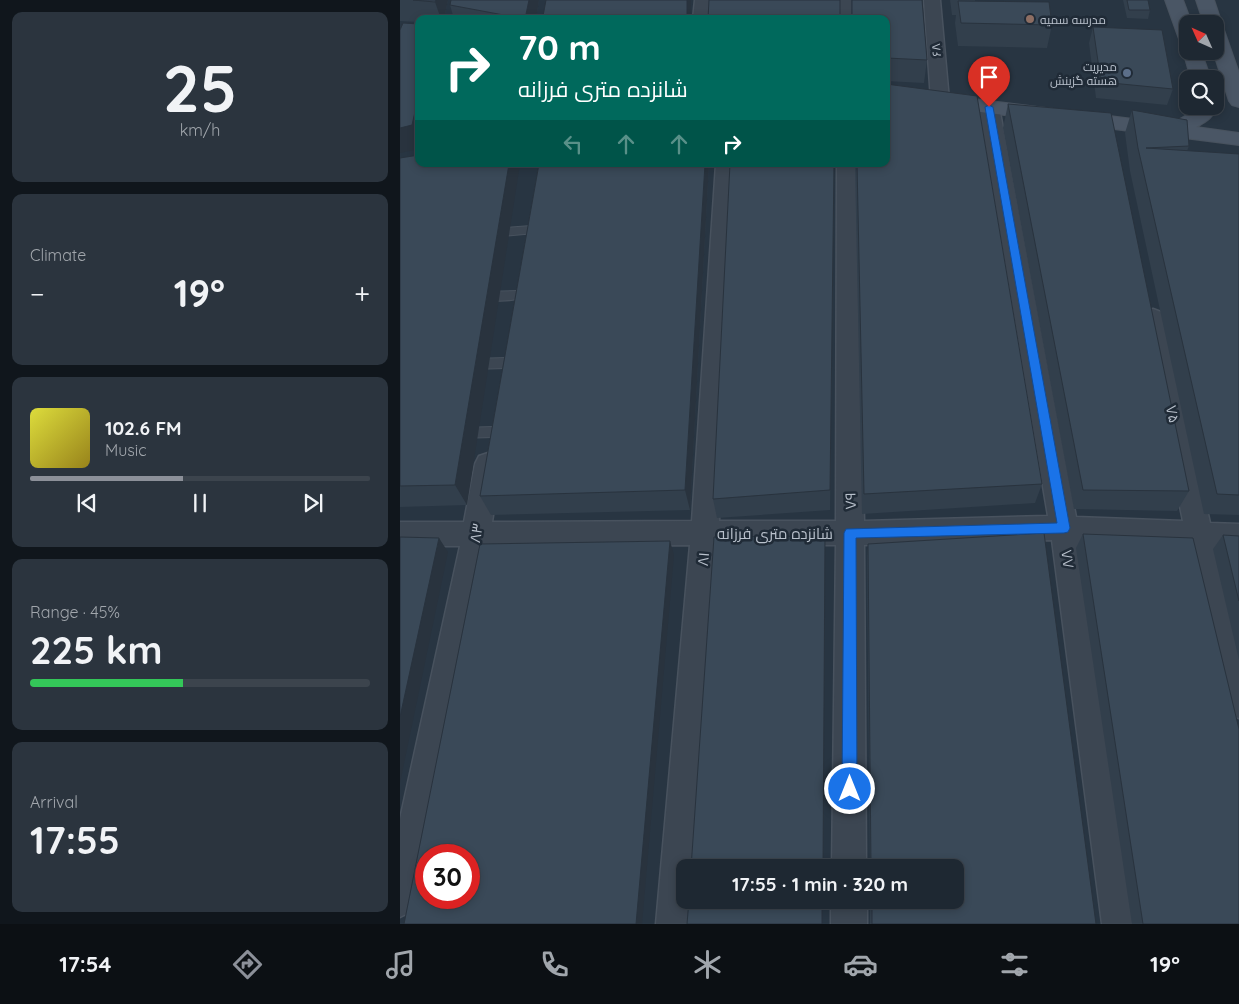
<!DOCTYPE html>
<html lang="en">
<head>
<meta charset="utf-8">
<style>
	:root { --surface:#1e2832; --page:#2b343e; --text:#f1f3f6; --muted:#a1a6ac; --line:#3c444d; --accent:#8c9099 }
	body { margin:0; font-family:Quicksand,Cairo,sans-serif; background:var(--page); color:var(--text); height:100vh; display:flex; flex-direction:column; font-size:19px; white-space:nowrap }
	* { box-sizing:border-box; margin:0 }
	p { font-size:16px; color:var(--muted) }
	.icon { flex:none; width:28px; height:28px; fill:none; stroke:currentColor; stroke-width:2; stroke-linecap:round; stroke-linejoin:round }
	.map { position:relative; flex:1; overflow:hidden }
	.side { display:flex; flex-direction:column; gap:12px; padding:12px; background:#10161c; width:400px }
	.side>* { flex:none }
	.guide { position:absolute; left:15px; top:15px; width:475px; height:152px; border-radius:10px; box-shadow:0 2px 8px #0003,0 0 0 1px var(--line); background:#00695c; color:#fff; overflow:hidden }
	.needle { width:32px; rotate:315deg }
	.tools { position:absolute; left:779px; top:15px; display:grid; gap:10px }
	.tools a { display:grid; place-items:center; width:45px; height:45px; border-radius:10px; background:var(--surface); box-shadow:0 2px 8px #0003,0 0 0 1px var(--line); font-size:25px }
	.speed { position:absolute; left:15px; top:844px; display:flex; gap:10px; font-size:25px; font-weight:700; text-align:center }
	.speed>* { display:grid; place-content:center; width:65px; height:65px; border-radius:50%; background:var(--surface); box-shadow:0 2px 8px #0003,0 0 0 1px var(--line); line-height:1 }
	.speed .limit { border:8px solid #d22; background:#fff; color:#111 }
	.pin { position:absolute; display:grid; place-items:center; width:42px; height:42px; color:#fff; margin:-51px -21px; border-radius:50% 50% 50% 0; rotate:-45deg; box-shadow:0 0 5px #0007 }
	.pin .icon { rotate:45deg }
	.me { position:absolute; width:55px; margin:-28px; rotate:0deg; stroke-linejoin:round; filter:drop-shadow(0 0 4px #0008) }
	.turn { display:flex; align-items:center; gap:18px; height:105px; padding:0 20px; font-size:22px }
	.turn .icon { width:65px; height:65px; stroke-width:2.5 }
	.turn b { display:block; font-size:35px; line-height:42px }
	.lanes { display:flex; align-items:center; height:48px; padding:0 20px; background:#0003; justify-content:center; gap:25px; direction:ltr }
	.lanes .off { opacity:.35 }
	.big { font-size:38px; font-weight:700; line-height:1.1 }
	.side .tile { flex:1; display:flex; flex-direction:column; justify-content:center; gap:8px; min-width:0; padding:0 18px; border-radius:10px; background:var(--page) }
	.side .dial { align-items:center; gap:0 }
	.dial b { font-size:65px; line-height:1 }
	.song { display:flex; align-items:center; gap:15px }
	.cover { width:60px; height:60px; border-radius:8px; background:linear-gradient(135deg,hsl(60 70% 55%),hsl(50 70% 35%)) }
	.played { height:5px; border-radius:2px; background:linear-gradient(90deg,var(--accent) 45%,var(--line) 45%) }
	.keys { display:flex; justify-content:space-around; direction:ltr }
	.heat { display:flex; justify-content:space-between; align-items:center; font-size:28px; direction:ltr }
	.charge { height:8px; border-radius:4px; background:linear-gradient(90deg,#34c759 45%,var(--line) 0) }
	.trip { position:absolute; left:276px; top:859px; width:288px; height:50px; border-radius:10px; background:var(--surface); box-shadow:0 2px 8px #0003,0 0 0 1px var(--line); font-weight:700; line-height:50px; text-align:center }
	.dock { display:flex; height:80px; justify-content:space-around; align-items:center; background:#0c1014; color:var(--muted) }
	.dock .icon { width:35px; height:35px }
	.dock .on { color:var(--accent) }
	.dock b { font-size:22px; color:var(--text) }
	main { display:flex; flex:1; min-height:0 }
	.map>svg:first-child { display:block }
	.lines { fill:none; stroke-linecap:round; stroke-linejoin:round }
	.service-casing { stroke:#48525e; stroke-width:2 }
	.minor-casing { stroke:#48525e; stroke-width:3 }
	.secondary-casing { stroke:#48525e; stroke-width:2 }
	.service { fill:#3c4652; fill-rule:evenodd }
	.minor { fill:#3c4652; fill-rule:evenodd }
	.secondary { fill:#4a5665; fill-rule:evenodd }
	.wall { fill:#323f4c }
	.shaded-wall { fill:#29333e }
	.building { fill:#3a4958; stroke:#29333e; fill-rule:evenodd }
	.route { fill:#1a73e8; stroke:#114b97 }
	.education-dot { fill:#8d6e63; stroke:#202b37; stroke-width:2 }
	.service-dot { fill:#5c6f8a; stroke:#202b37; stroke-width:2 }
	.labels { text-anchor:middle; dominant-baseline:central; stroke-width:5; stroke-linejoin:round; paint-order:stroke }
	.far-poi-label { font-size:12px; fill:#b9c1cc; stroke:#202b37; text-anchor:start }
	.far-street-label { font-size:12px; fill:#b9c1cc; stroke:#202b37 }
	.street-label { font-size:15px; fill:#b9c1cc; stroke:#202b37 }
</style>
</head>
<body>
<main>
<section class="side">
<div class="tile dial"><b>25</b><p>km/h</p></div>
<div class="tile"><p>Climate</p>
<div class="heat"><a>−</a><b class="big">19°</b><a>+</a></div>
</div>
<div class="tile">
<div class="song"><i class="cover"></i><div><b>102.6 FM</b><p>Music</p></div></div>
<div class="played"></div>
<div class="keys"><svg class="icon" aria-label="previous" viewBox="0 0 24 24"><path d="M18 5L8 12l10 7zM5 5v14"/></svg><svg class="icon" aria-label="pause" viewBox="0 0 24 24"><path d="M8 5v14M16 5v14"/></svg><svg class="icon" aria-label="next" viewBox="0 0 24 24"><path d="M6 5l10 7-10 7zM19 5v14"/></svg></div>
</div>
<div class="tile"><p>Range · 45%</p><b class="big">225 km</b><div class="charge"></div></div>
<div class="tile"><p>Arrival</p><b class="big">17:55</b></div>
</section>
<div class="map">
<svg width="839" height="924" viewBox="0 0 839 924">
	<rect width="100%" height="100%" fill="#283542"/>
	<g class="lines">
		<defs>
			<g id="service">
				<polygon points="131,226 135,227 137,230 135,233 92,237 86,233 92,229"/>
				<path d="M119 291 125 295C120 302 81 303 76 296L82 292Z"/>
				<polygon points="106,358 110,360 112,363 110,366 106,368 72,369 68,367 66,364 68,361 72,359"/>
				<polygon points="93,427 98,428 100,432 98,436 93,437 59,438 54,437 52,433 54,429 59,428"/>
			</g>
			<g id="minor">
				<polygon points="295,0 311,0 311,19 293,19"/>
				<polygon points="439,0 455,0 456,19 438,19"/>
				<polygon points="524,0 540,0 549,100 547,104 540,106 533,104 531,100"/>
				<polygon points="589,101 596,103 599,107 676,517 783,521 741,318 745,312 753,309 761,312 765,318 810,523 839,524 839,548 816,547 839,640 839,718 828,714 823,703 788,546 680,541 738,924 702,924 652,540 464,545 466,868 432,868 436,545 318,545 296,868 285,868 285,900 293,900 292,924 256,924 290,545 88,546 18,899 12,911 0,917 0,819 60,546 0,546 0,522 64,522 75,464 79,456 88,453 97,456 101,464 92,522 292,521 316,164 336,164 319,521 436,521 437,164 457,164 464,521 648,516 579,107 582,103"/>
				<rect x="431" y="900" width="36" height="24"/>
			</g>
			<g id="secondary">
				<polygon points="765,0 783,0 792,24 788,24 788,44 781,43 779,39"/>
				<polygon points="796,0 814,0 822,24 821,26 824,30 839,73 839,107 832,105 829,101 813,51 815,51 815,24 804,24"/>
				<polygon points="788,46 788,51 801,51 811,79 791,79 783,51"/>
				<path d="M486 88 765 123 780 119 795 110 796 106H815V105C816 116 806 122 796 127L839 133V145L486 100Z"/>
			</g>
		</defs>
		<use href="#service" class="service-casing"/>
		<use href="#minor" class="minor-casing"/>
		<use href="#secondary" class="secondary-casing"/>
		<use href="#service" class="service"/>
		<use href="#minor" class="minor"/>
		<use href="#secondary" class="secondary"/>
	</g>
	<g class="wall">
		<polygon points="0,0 48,0 44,19 19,19 19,22 0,21"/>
		<polygon points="139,0 136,19 54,19 50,5"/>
		<polygon points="451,0 522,0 527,60 524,83 486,81 486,19 451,19"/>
		<polygon points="550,0 575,0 575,1 652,25 647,48 558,46 555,23 556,15 552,15"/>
		<polygon points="723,0 748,0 750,10 748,19 727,18"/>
		<polygon points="143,16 290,19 144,19"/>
		<polygon points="693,27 773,89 767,105 696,98 689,43"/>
		<polygon points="608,104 789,491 777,511 674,509 603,128"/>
		<polygon points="732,110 789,146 787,151 839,154 839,515 804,514 730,171 725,133"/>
		<polygon points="0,158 67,505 0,507"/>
		<polygon points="139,164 309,164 290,510 91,515 80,496"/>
		<polygon points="434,164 430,510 317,518 313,499"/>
		<polygon points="455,164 486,164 642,484 635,503 462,514"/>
		<polygon points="683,534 839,924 732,924 676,548"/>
		<polygon points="823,535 839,536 839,660 813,549"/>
		<polygon points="468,544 696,924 470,924 470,900 555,900 555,868 470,868 467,557"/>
	</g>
	<g class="shaded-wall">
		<polygon points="36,0 48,0 44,19 41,19 35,2"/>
		<polygon points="129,0 139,0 136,19 125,19"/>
		<polygon points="287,0 291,0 290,19 287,19"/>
		<polygon points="19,94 19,149 0,153 0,128"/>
		<polygon points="109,164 120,164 67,505 55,485"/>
		<polygon points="305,164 309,164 290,510 285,490"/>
		<polygon points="39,538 48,552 0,783 0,717"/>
		<polygon points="270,541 274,555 242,924 236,924"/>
	</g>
	<g class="building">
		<polygon points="13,0 36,0 35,2"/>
		<polygon points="51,0 129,0 125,19 50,5"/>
		<polygon points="146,0 287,0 287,19 165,19 143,16"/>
		<polygon points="309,0 440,0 440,19 308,19"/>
		<polygon points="452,0 522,0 527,60 487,58 488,29 486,30 486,19 452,19"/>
		<polygon points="727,0 748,0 750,10 729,10"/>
		<polygon points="558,1 649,2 652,25 561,23"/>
		<polygon points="3,23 19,24 19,94 12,125 0,128 0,30"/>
		<polygon points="693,27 762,30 773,89 701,82"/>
		<polygon points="486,84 577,96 642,484 464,494 457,164 486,164"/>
		<polygon points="608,104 711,113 789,491 683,490"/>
		<polygon points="732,110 787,120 789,146 746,148 839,154 839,495 817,494 738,148"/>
		<polygon points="19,155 19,164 109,164 55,485 0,486 0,158"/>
		<polygon points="139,164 305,164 285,490 80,496"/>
		<polygon points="330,164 434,164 430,490 313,499"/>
		<polygon points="644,533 696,924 472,924 472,900 555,900 555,868 471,868 468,544"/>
		<polygon points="683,534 793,538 839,729 839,924 743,924"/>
		<polygon points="823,535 839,536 839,601"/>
		<polygon points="425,536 423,868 291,868 314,537"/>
		<polygon points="0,537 39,538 0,717"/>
		<path d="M270 541 236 924H4L80 544ZM26 855H69V898H26Z"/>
		<polygon points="289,900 422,900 422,924 287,924"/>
	</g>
	<polygon class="route" points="589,105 593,107 670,528 668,532 664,533 456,538 457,789 455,794 450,796 444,794 442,789 444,533 446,529 657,523 585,107"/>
	<circle class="education-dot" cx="630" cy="19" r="5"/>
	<circle class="service-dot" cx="727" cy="73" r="5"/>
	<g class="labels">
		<g class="far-poi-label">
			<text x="640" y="19">مدرسه سمیه</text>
			<text x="717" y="66" text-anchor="end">مدیریت<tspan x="717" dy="14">هسته گزینش</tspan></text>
		</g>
		<g class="far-street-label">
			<text transform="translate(536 50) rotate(-95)">۶۸</text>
		</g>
		<g class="street-label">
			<text transform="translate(773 414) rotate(78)">۷۵</text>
			<text transform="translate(450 501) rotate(-91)">۷۹</text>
			<text transform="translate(76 533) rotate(-80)">۸۳</text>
			<text x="375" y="533">شانزده متری فرزانه</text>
			<text transform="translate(303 559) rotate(-85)">۸۱</text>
			<text transform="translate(668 559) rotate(82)">۷۷</text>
		</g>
	</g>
</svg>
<div class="tools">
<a><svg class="needle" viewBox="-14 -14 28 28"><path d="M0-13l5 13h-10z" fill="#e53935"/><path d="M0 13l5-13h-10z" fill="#a1a6ac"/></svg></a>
<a><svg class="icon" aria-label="search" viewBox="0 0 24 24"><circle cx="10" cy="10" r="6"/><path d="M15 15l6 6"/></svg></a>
</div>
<div class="speed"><div class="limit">30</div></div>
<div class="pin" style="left:589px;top:107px;background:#d93025"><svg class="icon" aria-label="arrive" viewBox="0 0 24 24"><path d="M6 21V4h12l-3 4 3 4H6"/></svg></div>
<svg class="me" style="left:450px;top:789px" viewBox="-20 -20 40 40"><circle r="17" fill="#1a73e8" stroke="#fff" stroke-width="3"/><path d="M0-11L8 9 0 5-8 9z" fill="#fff"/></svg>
<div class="trip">17:55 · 1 min · 320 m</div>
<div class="guide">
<div class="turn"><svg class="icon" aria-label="right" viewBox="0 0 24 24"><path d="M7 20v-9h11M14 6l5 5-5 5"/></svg><div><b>70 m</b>شانزده متری فرزانه</div></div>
<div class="lanes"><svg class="icon off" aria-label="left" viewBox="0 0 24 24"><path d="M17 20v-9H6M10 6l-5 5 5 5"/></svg><svg class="icon off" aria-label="ahead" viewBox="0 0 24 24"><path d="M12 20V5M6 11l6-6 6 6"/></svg><svg class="icon off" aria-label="ahead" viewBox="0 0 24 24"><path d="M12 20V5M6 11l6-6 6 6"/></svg><svg class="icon" aria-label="right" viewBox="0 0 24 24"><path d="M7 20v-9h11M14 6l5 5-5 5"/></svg></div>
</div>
</div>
</main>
<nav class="dock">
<b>17:54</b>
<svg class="icon on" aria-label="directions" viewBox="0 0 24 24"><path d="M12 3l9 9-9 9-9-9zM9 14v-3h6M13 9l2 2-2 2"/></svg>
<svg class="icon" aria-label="music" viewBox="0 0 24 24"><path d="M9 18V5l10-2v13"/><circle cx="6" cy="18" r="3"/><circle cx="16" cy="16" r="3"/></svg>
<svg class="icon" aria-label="phone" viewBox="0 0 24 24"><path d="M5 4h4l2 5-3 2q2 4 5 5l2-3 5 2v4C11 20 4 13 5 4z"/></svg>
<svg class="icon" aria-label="climate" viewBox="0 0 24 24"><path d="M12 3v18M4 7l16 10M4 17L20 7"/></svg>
<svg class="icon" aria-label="car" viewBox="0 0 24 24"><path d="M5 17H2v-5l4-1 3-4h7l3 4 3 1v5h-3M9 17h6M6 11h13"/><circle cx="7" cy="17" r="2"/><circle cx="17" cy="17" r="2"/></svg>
<svg class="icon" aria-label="filters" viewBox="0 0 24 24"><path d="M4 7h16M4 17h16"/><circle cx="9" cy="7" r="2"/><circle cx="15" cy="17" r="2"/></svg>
<b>19°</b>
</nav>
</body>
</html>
